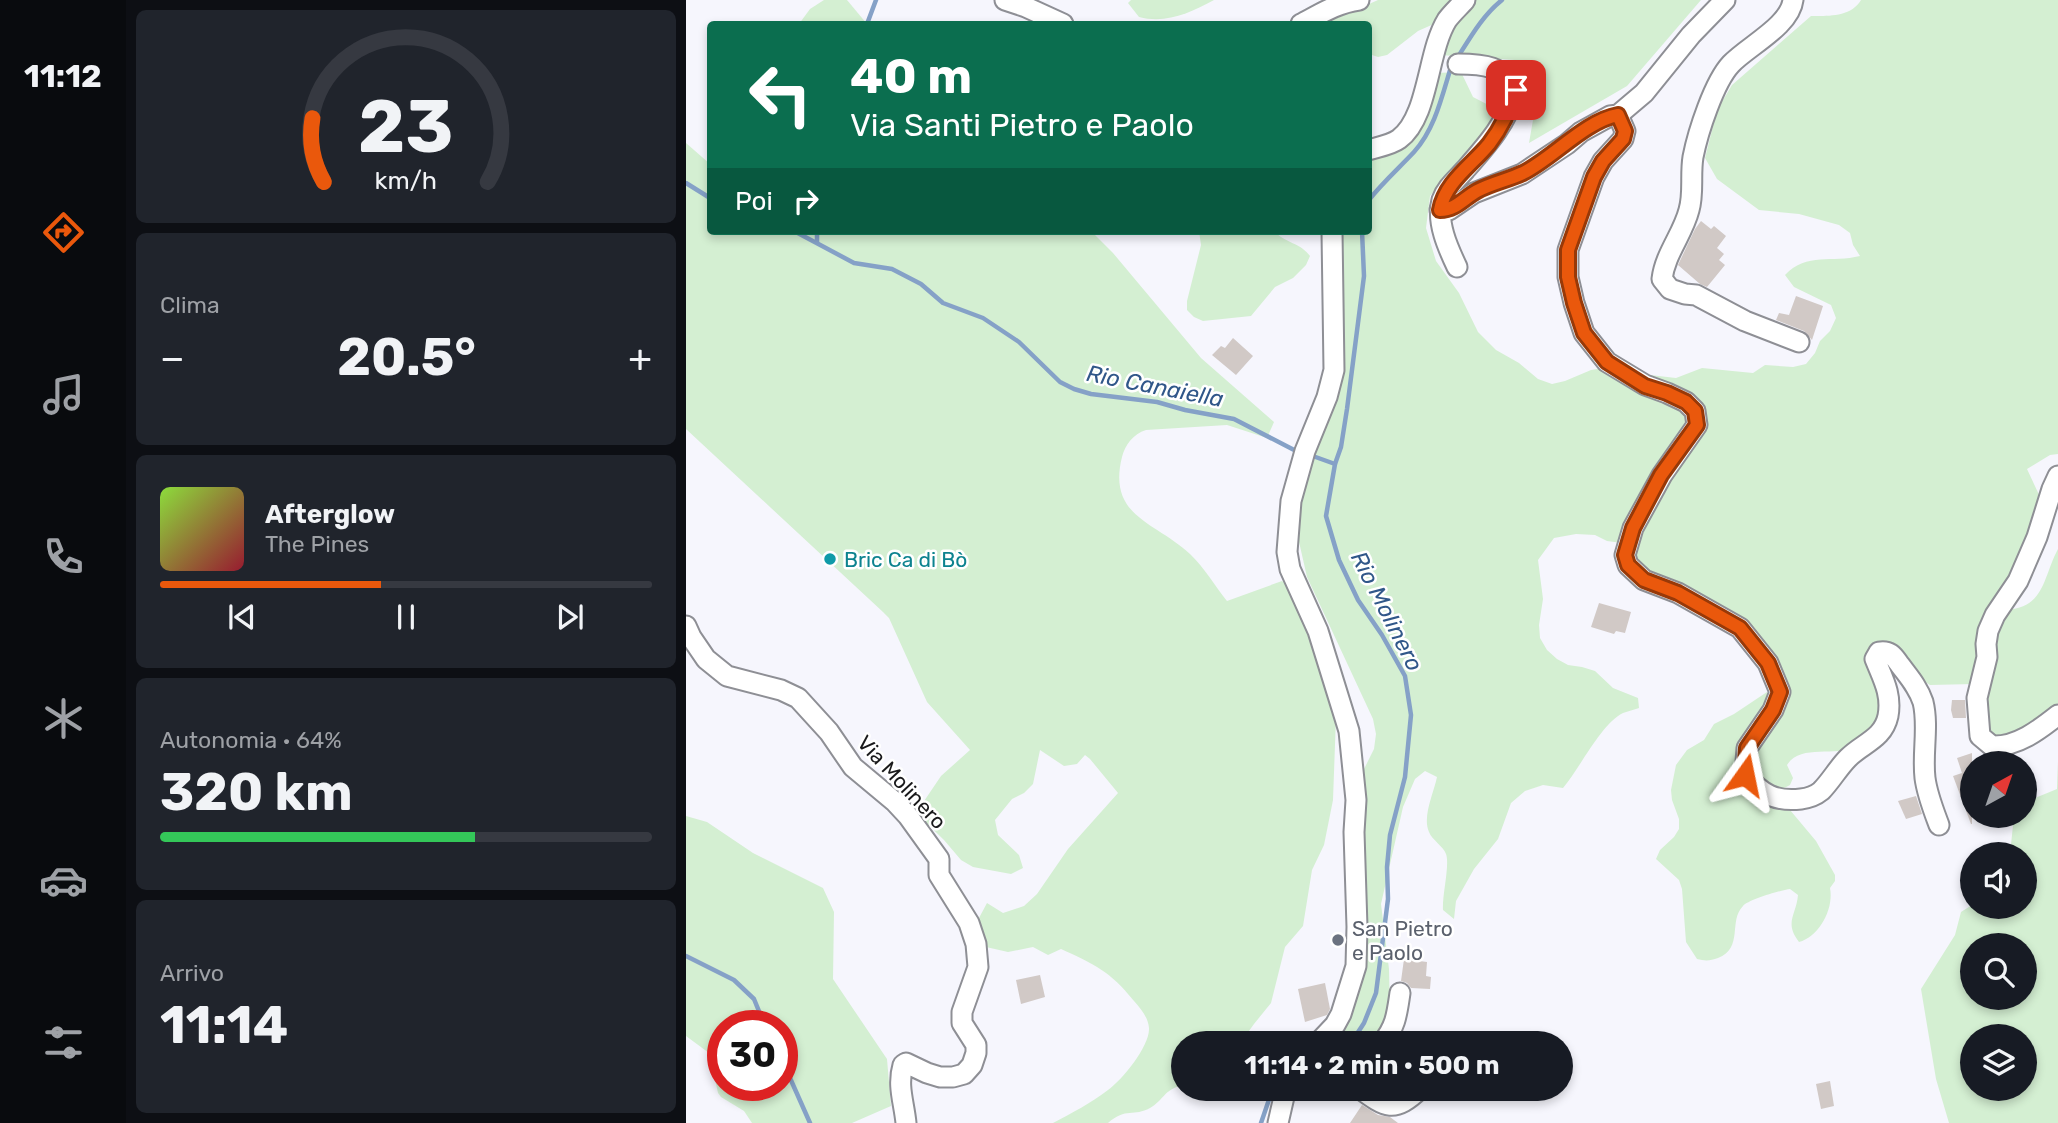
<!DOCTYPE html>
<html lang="it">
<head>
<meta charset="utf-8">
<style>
	:root { --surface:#171b24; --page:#20242c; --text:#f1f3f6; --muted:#9ea1a6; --line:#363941; --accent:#ea580c }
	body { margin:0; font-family:Rubik,sans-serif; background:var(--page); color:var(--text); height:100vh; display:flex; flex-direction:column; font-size:26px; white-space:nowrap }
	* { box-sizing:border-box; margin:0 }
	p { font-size:23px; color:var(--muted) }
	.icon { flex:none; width:38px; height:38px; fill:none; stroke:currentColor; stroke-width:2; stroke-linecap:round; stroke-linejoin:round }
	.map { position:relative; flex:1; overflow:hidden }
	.details { display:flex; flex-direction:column; gap:10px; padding:10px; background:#0d0f14; width:560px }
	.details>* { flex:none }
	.banner { position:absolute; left:21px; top:21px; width:665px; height:214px; border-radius:7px; box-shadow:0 4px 10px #0003; background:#0b6e4f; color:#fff; overflow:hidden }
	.needle { width:46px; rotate:40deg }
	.controls { position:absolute; left:1274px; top:751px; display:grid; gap:14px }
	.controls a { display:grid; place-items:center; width:77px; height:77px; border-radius:50%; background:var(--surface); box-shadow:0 4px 10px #0003; font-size:35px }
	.speed { position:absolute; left:21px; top:1010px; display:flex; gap:14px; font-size:35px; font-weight:700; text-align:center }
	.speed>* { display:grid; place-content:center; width:91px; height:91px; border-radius:50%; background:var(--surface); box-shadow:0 4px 10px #0003; line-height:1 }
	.speed .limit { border:10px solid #d22; background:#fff; color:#111 }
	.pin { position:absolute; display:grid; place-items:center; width:60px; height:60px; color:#fff; margin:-30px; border-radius:14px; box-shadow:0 4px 10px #0006 }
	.me { position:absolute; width:77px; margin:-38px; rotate:12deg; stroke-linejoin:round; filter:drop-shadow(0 0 5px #0008) }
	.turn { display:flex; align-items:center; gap:24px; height:147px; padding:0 28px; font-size:32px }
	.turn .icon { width:91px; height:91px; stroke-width:2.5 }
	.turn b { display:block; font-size:49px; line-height:60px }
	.then { display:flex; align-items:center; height:66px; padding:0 28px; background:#0003; gap:14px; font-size:26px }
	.big { font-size:52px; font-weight:700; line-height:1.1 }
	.details .widget { flex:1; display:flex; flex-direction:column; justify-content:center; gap:10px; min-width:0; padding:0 24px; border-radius:10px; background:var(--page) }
	.details .dial { align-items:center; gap:0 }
	.dial svg { height:182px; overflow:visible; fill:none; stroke:var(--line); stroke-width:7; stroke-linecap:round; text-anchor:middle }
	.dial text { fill:var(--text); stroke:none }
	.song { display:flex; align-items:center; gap:21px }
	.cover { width:84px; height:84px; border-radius:10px; background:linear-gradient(135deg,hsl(90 70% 55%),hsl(350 70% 35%)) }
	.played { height:7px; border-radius:4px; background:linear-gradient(90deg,var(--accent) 45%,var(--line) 45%) }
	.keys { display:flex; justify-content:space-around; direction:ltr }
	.heat { display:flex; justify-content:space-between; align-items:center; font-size:38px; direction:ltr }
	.charge { height:10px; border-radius:5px; background:linear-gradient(90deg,#34c759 64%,var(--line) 0) }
	.trip { position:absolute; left:485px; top:1031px; width:402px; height:70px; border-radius:35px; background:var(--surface); box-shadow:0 4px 10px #0003; font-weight:700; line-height:70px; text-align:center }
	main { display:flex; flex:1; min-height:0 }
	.menu { display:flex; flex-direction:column; width:126px; justify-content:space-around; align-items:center; background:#090b0e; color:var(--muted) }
	.menu .icon { width:49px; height:49px }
	.menu .selected { color:var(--accent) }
	.menu b { font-size:32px; color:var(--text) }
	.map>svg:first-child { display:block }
	.green { fill:#d4efd2; fill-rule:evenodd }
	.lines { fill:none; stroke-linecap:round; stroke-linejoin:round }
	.stream { stroke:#85a1c7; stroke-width:4.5 }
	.building { fill:#d1c9c6 }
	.street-casing { stroke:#8e8f95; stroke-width:23 }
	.street { stroke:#fff; stroke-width:19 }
	.route-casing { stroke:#983908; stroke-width:18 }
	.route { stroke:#ea580c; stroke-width:12 }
	.culture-dot { fill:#0f9aa8; stroke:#fff; stroke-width:2.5 }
	.worship-dot { fill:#6b7280; stroke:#fff; stroke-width:2.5 }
	.labels { text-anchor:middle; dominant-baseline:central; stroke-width:5; stroke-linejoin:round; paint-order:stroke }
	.culture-label { font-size:21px; fill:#0d838f; stroke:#fff; text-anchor:start }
	.street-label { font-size:21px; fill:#19191b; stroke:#fff }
	.worship-label { font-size:21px; fill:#5b616d; stroke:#fff; text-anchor:start }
	.water-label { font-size:23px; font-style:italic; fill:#305789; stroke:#fff }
</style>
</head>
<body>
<main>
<nav class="menu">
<b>11:12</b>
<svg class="icon selected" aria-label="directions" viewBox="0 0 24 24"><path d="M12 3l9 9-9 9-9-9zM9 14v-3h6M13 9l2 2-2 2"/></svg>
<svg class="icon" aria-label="music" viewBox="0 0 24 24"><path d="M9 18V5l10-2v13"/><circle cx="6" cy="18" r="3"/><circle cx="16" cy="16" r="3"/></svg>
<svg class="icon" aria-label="phone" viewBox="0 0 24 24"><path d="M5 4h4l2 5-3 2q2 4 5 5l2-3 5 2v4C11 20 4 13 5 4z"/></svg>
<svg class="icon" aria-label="climate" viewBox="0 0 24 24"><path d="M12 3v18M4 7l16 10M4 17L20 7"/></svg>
<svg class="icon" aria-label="car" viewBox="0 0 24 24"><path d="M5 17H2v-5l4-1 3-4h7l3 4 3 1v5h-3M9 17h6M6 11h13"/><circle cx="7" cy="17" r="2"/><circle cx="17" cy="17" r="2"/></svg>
<svg class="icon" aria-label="filters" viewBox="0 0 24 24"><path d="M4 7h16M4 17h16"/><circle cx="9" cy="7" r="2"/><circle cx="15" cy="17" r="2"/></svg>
</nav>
<section class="details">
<div class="widget dial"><svg viewBox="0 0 100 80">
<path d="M14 69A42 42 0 1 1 86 69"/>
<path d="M14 69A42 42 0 0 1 9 41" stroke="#ea580c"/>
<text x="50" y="56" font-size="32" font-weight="700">23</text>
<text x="50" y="72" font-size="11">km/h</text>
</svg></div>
<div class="widget"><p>Clima</p>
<div class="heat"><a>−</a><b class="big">20.5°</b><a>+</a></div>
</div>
<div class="widget">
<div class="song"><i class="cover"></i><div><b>Afterglow</b><p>The Pines</p></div></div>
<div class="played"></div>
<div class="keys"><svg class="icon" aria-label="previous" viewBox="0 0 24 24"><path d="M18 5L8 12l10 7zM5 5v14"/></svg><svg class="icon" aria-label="pause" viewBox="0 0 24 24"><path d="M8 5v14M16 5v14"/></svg><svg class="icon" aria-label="next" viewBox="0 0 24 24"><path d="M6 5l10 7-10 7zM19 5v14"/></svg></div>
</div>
<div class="widget"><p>Autonomia · 64%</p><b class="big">320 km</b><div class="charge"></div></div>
<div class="widget"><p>Arrivo</p><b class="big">11:14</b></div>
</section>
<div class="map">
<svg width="1372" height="1123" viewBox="0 0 1372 1123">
	<rect width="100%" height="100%" fill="#f6f6fd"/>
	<g class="green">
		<polygon points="138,0 161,0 181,24 113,24 124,9"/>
		<path d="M445 0H528C504 13 480 24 453 17L442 3Z"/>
		<polygon points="692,0 770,0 750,23 732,31 701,55 692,57 683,54 682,24 624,24 662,7 683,4"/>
		<polygon points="785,0 1015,0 941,86 843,143 851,97 843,70 829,60 754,55 769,23"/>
		<path d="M1175 0H1372V454L1364 455 1341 469 1355 499 1354 506 1293 655 1288 684 1244 685 1236 680 1209 648 1191 674 1195 724C1187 731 1179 741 1170 746 1149 758 1115 743 1101 765L1107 778 1104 785C1080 799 1073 782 1062 763L1101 700 1084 653 962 577 936 543 921 541 909 535 890 534 868 538 852 560 857 599 853 625 854 638 861 650 871 659 882 665 896 667 909 671 927 688 952 698 953 708C948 710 942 711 937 713 915 724 894 768 877 788L857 785 839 791 825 803 812 839 788 869 770 901 768 919 757 910C756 895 764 865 760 854 757 846 746 840 743 832 736 817 748 792 751 777L739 771 729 779 717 807 695 904 703 969 704 1014 696 1032 685 1043H643L659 1019 675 775 688 749 690 734 687 719 621 577 611 533 620 476 647 404 658 355 655 231H682L683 158 711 149 750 73 775 72 787 97 816 112 806 129 762 173 744 196 740 228 750 261 773 293 792 332 810 350 833 363 852 379 866 384 879 381 905 370 937 365 964 375 990 378 1016 368 1067 373 1079 365 1107 367 1120 364 1129 353 1134 341 1144 331 1150 318 1145 305 1108 287 1099 275C1121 252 1146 263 1174 256L1167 245 1164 233 1153 225 1113 214 1073 210 1031 179 1019 158 1031 110 1046 85 1125 16C1143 16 1165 17 1175 0Z"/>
		<path d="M0 143 24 164V231H405L427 253 515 358 588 422 581 438 541 425 460 430C447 434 439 445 436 457 421 517 470 522 504 554 518 567 529 586 541 601L596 581 607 589 637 663 650 717 647 800 638 845 626 870 617 926 599 947 585 1003 568 1024 560 1035 559 1043H497V1085C477 1090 478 1100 464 1108 448 1117 440 1107 422 1123H367C386 1113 405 1103 422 1090 436 1080 464 1046 463 1028 462 1017 455 1009 448 1001 424 971 408 964 375 949L362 955 347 947 322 952 300 947 293 918 301 903 317 913 338 906 351 894 382 849 432 793 404 759 399 755 391 764 378 766 354 750 347 784 338 793 326 799 309 820 312 835 333 855 337 868 325 874 287 867 275 860 258 840 230 813 255 776 284 750 241 702 203 618 197 612 0 429Z"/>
		<path d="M513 231H588C599 243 615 243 624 256L620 265 607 278 589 287 565 316 517 321 508 317 501 310V301L515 245Z"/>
		<path d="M1372 549V703C1359 720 1323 743 1302 733L1297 696 1306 634 1321 610C1359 607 1357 577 1372 549Z"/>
		<path d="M1081 692 1085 697C1071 720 1049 745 1050 773L1104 810 1130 841 1149 875V881L1144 888C1148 908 1134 936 1113 942 1098 922 1110 916 1112 895L1104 889C1095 890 1062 900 1057 906 1042 921 1058 948 1032 958 1024 961 1019 961 1011 959L1000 942 996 889 993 880 970 859 974 850 988 837 993 829V819L986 800 985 790 990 765 1001 750 1018 740 1028 724 1048 714Z"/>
		<path d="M1372 761V1123H1263L1250 1079 1235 989 1269 935 1275 912 1286 905 1339 906V854H1324L1328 816H1339V802L1371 789ZM1286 945H1339V998H1286ZM1286 1036H1339V1088H1286Z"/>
		<path d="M0 816 21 822 67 853 137 888 148 912 147 979 201 1059 205 1106 166 1123H66L58 1111 35 1097 32 1093 23 1053 0 1036ZM37 1026H96V1085H37Z"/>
	</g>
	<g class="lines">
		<g class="stream">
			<polyline points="181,24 190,0"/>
			<path d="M770 60C784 38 796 16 816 0"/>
			<polyline points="0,183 24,198"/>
			<path d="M682 201C697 182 712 169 728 152 749 129 756 96 765 67"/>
			<polyline points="108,231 168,263 206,269 235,284 257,303 297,318 333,342 374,382 388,389 405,394 471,402 499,410 548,419 612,452"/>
			<polyline points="131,242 131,231"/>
			<polyline points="624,455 649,464"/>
			<polyline points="0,956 48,980 68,999 79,1026"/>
			<polyline points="665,1043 678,1023 690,993 702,899 701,867 704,835 719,777 725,715 719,676 696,635 672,600 653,560 640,516 649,464 655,447 661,409 672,323 678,276 676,231"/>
			<polyline points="96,1060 124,1123"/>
			<polyline points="575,1123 587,1088"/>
		</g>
	</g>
	<g class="building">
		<polygon points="1015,221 1025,229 1028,226 1040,236 1031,248 1038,254 1033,260 1039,265 1021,287 1014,284 992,265 1009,229"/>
		<polygon points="1110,296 1137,306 1126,340 1118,331 1090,320 1093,313 1103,315"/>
		<polygon points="547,338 567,356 550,375 526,355 535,346 539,348"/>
		<polygon points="913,603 945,612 939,633 930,631 928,634 905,627"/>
		<polygon points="1266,700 1279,700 1280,718 1267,718 1265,710"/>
		<polygon points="1286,753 1286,824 1285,824 1267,776 1276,773 1271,758"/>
		<polygon points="1230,796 1236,814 1220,819 1212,801"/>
		<polygon points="718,959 741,962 740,976 745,977 744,989 725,988 721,983 715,981"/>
		<polygon points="354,975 359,997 335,1004 330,980"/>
		<polygon points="639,983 644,1009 641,1015 619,1022 612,989"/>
		<polygon points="1144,1081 1148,1106 1135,1109 1130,1084"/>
		<polygon points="676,1105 692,1115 704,1117 712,1123 664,1123"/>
	</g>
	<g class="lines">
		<defs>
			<g id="street">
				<polyline points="319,0 340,7 377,24"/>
				<path d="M1107 0C1104 26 1062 46 1045 64 1028 82 1012 132 1007 157 1004 175 1008 193 1003 210 997 234 979 254 976 279L984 289 999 294 1010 295 1059 321 1113 342"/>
				<path d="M615 24C634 14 651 3 673 0"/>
				<path d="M932 115 939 131 937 139 917 161 908 177 882 250V277L888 303 898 333 921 362 959 385 981 393 1000 402 1009 411 1011 425 976 475 947 528 939 555 942 565 958 580 992 593 1054 628 1082 663 1094 692 1087 710 1061 748 1059 775C1076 794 1089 802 1115 799 1123 798 1129 796 1135 791 1145 781 1152 768 1162 758 1177 743 1197 739 1202 716 1206 694 1197 679 1189 659L1193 652C1205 650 1208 657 1214 665 1223 677 1232 687 1237 702 1243 726 1236 753 1239 778 1241 794 1247 809 1253 825"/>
				<path d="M682 150C692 147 705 145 713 139 743 117 741 52 761 20 766 13 773 7 779 0"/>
				<polyline points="754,210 763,210 788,193 836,174 881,144 895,132 924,116 932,115 958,93 1005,35 1039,0"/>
				<path d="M771 267C762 248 750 222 756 200 760 188 770 180 779 170 801 145 821 123 830 90 818 66 798 64 772 64"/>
				<path d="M1372 476 1366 489 1351 537 1332 581 1309 615 1302 631 1300 644 1301 657 1291 698 1294 736 1306 746C1331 747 1353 730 1372 715"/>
				<path d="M0 626 5 637 20 659 41 676 95 690 112 698 143 732 167 767 209 802 222 816 253 859V875L283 923 290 944 292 967 276 1012V1023L290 1045V1053L286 1065 278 1074 267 1077H254L241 1073 220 1063 217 1065C211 1086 218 1102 220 1123"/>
				<polyline points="632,1043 649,1025 655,1014 670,966 671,927 668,832 670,800 663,731 632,631 604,569 601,552 605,501 619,451 641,397 648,370 646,231"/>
				<path d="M696 1043C710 1027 711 1013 714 993"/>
				<path d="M673 1088C700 1108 708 1114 735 1088"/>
				<polyline points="592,1123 600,1088"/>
			</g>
		</defs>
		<use href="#street" class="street-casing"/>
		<use href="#street" class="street"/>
	</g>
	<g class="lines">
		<defs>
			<path id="route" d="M830 90C824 110 816 127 803 144 786 165 759 182 754 210 770 210 778 198 791 191 806 183 822 180 837 173 867 158 899 121 932 115L939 131 937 139 917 161 908 177 882 250V277L888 303 898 333 921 362 959 386 981 393 1000 402 1009 411 1011 425 975 475 947 528 939 555 942 565 958 580 992 593 1054 628 1082 663 1094 692 1087 710 1061 748 1059 775"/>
		</defs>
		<use href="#route" class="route-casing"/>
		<use href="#route" class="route"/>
	</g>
	<circle class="culture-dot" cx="144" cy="559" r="7"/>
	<circle class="worship-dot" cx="652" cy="940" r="7"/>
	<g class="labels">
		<g class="culture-label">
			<text x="158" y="559">Bric Ca di Bò</text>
		</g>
		<g class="street-label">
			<text transform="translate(216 782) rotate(47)">Via Molinero</text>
		</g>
		<g class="worship-label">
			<text x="666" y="928">San Pietro<tspan x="666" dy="24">e Paolo</tspan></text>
		</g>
		<g class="water-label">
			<text transform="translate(469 386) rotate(11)">Rio Canaiella</text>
			<text transform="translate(701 611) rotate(63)">Rio Molinero</text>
		</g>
	</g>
</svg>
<div class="controls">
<a><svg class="needle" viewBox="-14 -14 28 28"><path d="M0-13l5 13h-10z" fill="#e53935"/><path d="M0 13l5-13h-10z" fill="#9ea1a6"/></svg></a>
<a><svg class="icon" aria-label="sound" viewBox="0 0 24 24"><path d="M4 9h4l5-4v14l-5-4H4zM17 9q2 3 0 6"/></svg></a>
<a><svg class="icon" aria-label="search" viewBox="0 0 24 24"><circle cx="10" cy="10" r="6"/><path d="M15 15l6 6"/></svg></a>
<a><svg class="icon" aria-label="layers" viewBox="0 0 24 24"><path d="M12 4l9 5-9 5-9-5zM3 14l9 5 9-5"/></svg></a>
</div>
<div class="speed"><div class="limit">30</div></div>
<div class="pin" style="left:830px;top:90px;background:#d93025"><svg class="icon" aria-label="arrive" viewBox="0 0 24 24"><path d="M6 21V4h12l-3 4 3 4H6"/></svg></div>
<svg class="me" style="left:1059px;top:775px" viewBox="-20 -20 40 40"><path d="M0-17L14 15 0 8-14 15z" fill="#ea580c" stroke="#fff" stroke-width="4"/></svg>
<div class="trip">11:14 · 2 min · 500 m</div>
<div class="banner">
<div class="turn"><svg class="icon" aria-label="left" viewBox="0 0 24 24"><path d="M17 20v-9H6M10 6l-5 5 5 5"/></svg><div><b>40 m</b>Via Santi Pietro e Paolo</div></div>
<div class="then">Poi<svg class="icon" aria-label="right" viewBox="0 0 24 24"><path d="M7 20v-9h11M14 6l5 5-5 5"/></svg></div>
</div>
</div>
</main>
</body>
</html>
